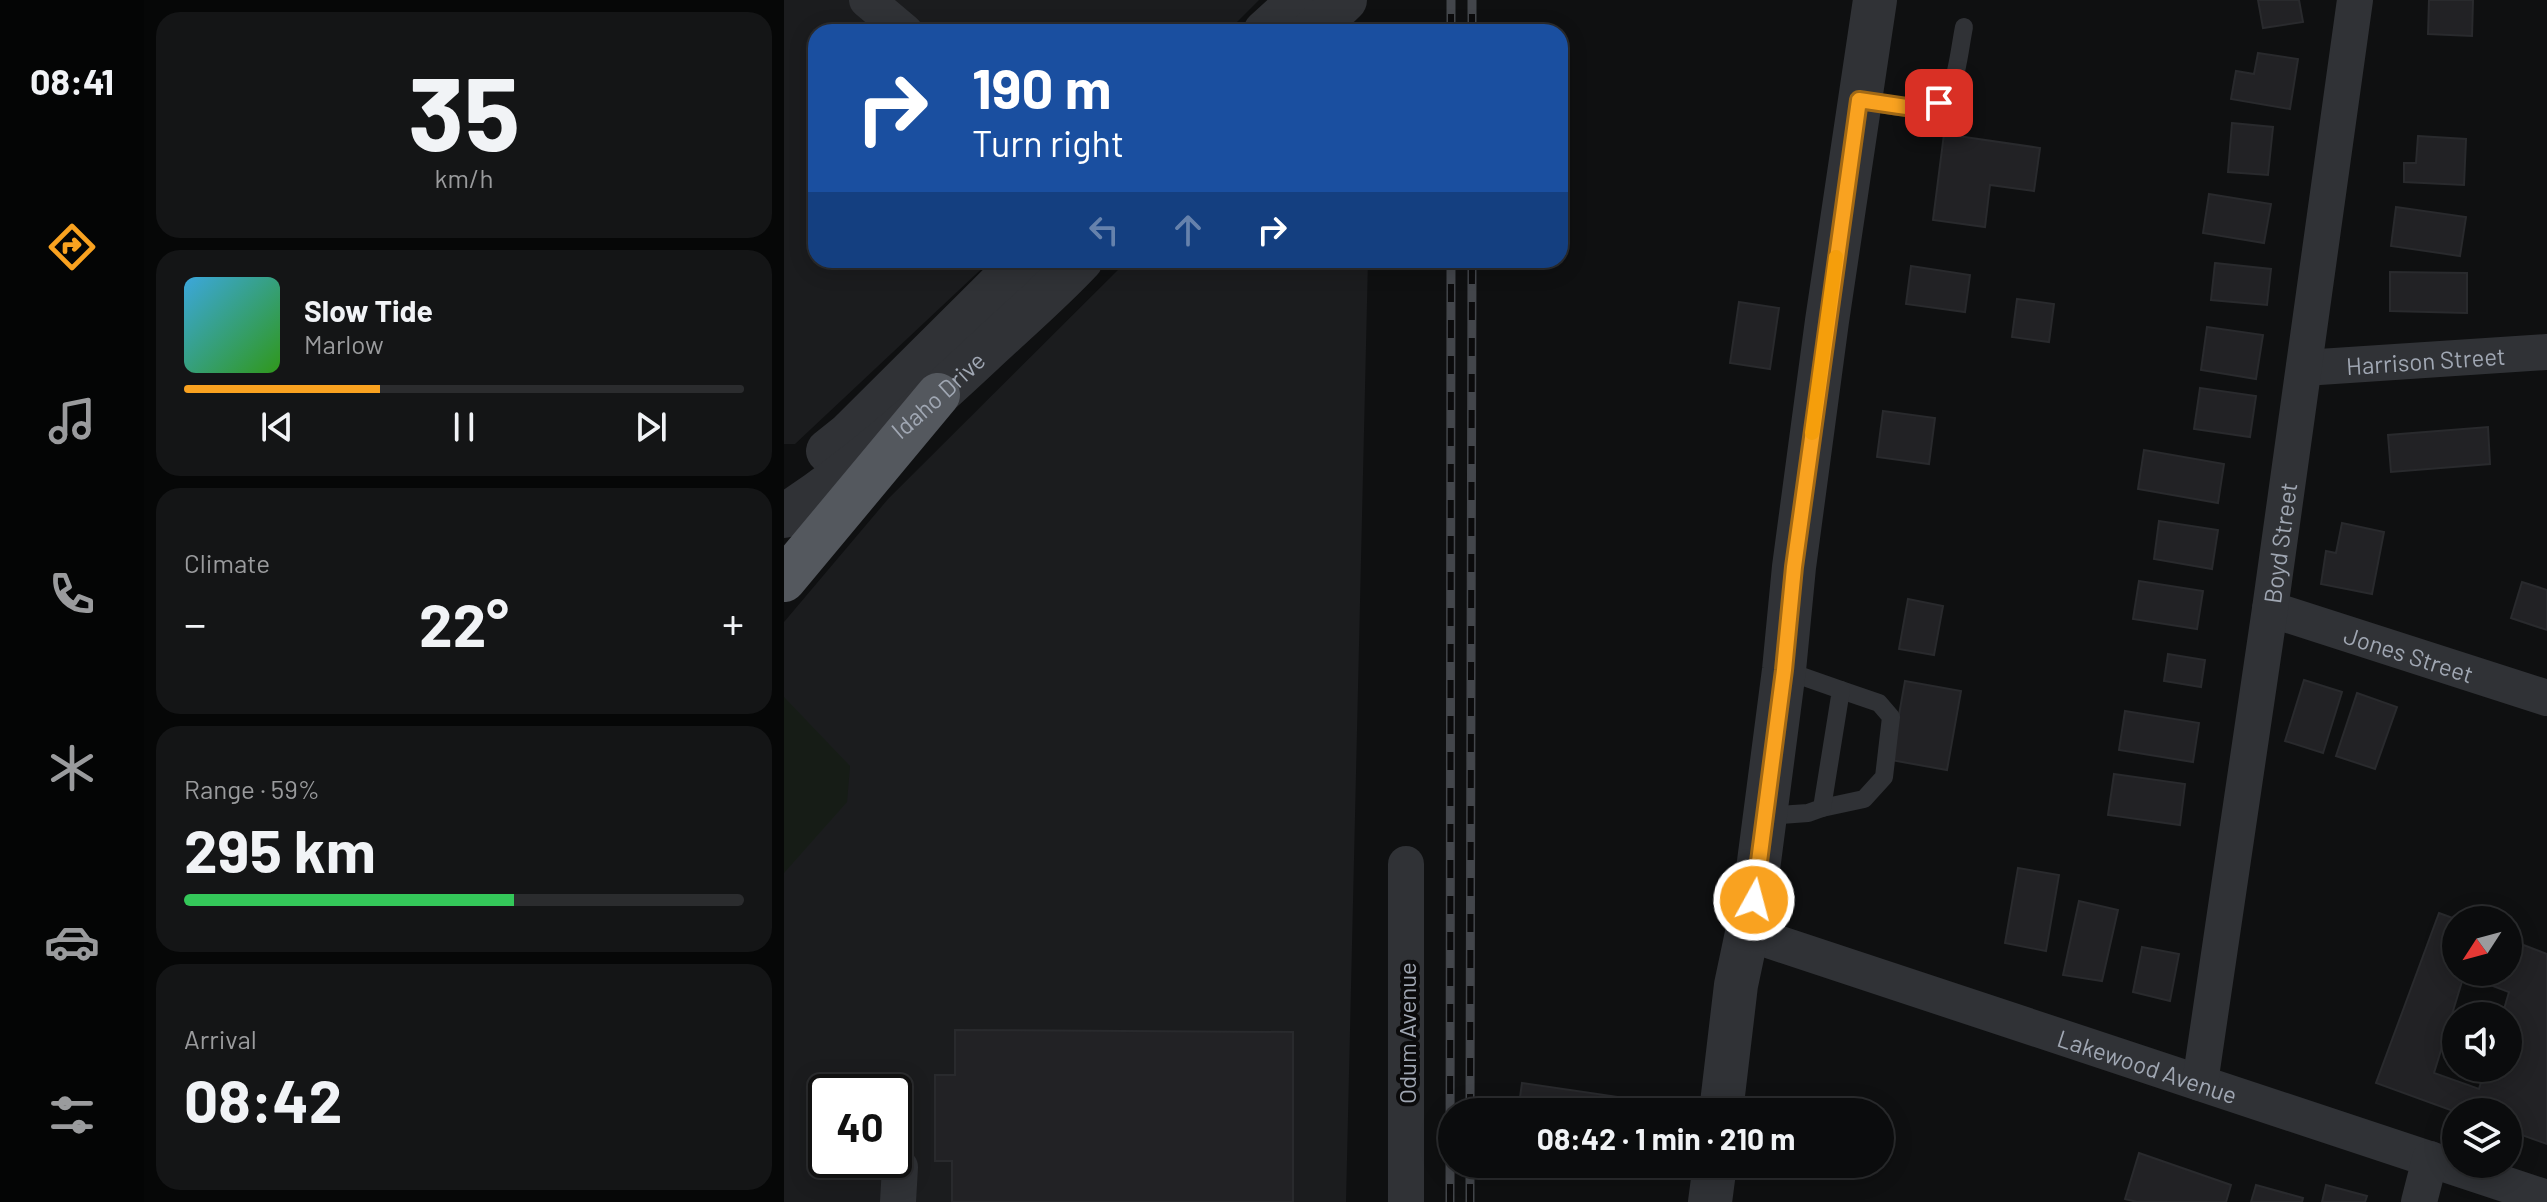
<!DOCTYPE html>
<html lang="en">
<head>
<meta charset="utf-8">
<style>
	:root { --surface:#0b0c0d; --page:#141516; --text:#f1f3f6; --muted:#9a9b9d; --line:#2b2c2e; --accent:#f9a220 }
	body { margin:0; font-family:Barlow,sans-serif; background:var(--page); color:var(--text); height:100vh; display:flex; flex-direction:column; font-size:30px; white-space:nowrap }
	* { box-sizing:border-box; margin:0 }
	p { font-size:26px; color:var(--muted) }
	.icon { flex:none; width:44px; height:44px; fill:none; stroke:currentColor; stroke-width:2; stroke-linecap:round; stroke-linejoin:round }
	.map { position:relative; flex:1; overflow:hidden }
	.panel { display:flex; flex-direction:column; gap:12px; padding:12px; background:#060707; width:640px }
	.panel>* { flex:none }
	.banner { position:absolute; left:24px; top:24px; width:760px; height:244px; border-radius:24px; box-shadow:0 4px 20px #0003,0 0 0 2px var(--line); background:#1a4fa0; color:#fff; overflow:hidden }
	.needle { width:52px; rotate:234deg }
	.tools { position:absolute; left:1658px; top:906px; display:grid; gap:16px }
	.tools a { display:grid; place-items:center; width:80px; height:80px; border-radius:50%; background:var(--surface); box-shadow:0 4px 20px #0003,0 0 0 2px var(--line); font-size:40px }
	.speed { position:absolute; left:24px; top:1074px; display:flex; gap:16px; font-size:40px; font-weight:700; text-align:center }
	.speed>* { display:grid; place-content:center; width:104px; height:104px; border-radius:50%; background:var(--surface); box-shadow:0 4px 20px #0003,0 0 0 2px var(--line); line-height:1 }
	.speed .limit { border:4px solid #111; border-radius:12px; background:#fff; color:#111 }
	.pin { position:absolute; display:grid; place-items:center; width:68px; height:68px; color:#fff; margin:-34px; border-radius:16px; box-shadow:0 4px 12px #0006 }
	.me { position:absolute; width:88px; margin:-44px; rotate:7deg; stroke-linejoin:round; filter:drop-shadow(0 0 6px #0008) }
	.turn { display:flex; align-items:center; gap:28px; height:168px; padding:0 32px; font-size:36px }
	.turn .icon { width:104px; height:104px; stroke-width:2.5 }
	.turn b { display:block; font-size:56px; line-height:68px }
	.lanes { display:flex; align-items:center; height:76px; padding:0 32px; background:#0003; justify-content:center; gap:40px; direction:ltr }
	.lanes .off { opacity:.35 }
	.big { font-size:60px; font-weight:700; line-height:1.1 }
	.panel .tile { flex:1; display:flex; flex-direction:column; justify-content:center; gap:12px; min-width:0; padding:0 28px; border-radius:24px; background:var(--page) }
	.panel .dial { align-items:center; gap:0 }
	.dial b { font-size:104px; line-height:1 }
	.song { display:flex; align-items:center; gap:24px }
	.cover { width:96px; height:96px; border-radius:12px; background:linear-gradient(135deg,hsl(200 70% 55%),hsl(110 70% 35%)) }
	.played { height:8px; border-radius:4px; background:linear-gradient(90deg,var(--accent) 35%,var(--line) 35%) }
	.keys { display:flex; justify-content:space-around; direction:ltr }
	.heat { display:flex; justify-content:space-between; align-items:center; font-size:44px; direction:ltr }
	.charge { height:12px; border-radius:6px; background:linear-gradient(90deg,#34c759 59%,var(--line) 0) }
	.trip { position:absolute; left:654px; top:1098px; width:456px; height:80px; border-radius:40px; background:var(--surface); box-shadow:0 4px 20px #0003,0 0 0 2px var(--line); font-weight:700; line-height:80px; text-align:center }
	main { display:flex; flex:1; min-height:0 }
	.dock { display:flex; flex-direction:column; width:144px; justify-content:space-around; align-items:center; background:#040505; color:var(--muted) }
	.dock .icon { width:56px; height:56px }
	.dock .selected { color:var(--accent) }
	.dock b { font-size:36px; color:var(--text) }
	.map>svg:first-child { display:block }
	.built { fill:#1b1c1e; fill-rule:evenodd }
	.green { fill:#161c16 }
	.building { fill:#222225; stroke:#292a2d; stroke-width:2; fill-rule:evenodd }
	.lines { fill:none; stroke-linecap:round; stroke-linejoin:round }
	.service { stroke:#303236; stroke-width:18 }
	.minor { stroke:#303236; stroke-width:36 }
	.tertiary { stroke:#303236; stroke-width:44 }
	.trunk { stroke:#54585e; stroke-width:44 }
	.rail-casing { stroke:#43464b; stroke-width:9 }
	.rail { stroke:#0b0b0c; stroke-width:6; stroke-dasharray:18; stroke-linecap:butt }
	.route-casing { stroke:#a26915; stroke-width:20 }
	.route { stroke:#f9a220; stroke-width:14 }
	.slow { stroke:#f59e0b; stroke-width:14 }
	.labels { text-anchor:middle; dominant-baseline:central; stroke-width:8; stroke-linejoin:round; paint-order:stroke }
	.street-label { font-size:24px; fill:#a0a7b3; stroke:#0b0b0c }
</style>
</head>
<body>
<main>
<nav class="dock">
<b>08:41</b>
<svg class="icon selected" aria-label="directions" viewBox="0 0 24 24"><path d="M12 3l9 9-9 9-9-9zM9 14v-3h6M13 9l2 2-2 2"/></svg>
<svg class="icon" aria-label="music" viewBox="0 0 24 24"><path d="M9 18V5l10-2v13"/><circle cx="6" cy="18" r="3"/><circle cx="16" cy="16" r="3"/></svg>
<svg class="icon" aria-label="phone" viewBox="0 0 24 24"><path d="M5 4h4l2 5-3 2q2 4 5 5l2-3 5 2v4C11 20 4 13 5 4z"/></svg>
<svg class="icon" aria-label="climate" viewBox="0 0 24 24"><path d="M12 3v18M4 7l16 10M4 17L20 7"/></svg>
<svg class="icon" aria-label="car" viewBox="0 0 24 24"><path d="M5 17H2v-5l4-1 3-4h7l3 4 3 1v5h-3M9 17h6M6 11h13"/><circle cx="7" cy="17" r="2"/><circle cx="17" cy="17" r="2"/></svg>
<svg class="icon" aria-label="filters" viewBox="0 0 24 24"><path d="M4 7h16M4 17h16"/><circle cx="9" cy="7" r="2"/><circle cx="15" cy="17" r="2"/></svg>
</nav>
<section class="panel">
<div class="tile dial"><b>35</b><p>km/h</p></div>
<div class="tile">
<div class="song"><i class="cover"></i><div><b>Slow Tide</b><p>Marlow</p></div></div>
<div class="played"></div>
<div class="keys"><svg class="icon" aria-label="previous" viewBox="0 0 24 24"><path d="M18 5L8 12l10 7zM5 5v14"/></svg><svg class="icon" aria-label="pause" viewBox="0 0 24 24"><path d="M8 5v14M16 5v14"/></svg><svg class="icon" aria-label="next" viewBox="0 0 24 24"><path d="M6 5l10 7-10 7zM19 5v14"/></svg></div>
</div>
<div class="tile"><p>Climate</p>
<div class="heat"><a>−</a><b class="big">22°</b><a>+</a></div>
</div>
<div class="tile"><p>Range · 59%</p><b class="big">295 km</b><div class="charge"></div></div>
<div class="tile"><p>Arrival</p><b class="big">08:42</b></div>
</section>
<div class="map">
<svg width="1763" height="1202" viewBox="0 0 1763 1202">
	<rect width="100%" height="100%" fill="#0f1011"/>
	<g class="built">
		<polygon points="0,0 475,0 443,32 32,32 32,260 207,260 11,444 0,444"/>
		<path d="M344 260H584L562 1202H0V622L104 499ZM42 1092H110V1160H42Z"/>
	</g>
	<polygon class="green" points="0,697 66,766 63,802 0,873"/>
	<g class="building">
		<polygon points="1474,0 1515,0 1519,22 1479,28"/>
		<polygon points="1645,0 1689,0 1688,36 1644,34"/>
		<polygon points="1474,53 1514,59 1506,109 1447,99 1452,71 1470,74"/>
		<polygon points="1448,123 1489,127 1484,175 1444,172"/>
		<polygon points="1160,134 1256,148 1250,191 1206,185 1201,227 1149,220"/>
		<polygon points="1634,136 1682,139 1680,185 1620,182 1620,163 1632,163"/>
		<polygon points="1425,194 1487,204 1480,243 1419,233"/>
		<polygon points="1612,207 1682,217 1676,256 1607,246"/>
		<polygon points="1431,263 1487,269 1483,305 1427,300"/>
		<polygon points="1127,266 1186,275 1181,312 1122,304"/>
		<polygon points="1606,272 1683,273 1683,313 1606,311"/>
		<polygon points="1233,299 1270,304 1265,342 1228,337"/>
		<polygon points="955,302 995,308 986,369 946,363"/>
		<polygon points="1423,327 1479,335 1472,379 1417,370"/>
		<polygon points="1416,388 1472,396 1466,437 1410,429"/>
		<polygon points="1099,411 1151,418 1145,464 1093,457"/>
		<polygon points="1704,427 1706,464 1607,472 1604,435"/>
		<polygon points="1360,450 1440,464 1434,503 1354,489"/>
		<polygon points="1375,521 1434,530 1428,569 1370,559"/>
		<polygon points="1558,523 1600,532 1588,594 1537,584 1542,551 1552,553"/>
		<polygon points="1355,581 1419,591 1413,629 1349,619"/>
		<polygon points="1738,582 1763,590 1763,630 1727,618"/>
		<polygon points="1124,599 1159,606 1150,655 1115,649"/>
		<polygon points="1384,654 1421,660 1417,687 1380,681"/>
		<polygon points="1520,680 1558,692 1539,753 1501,741"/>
		<polygon points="1121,681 1177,691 1163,770 1107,760"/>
		<polygon points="1573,693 1613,707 1591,769 1552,756"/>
		<polygon points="1341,711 1415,723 1409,762 1335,750"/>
		<polygon points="1330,774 1401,784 1396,825 1324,815"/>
		<polygon points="1234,868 1275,875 1262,951 1221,943"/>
		<polygon points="1295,901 1334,910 1318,981 1279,975"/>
		<path d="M1655 913 1674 920H1672V972H1724V939L1763 954V1144L1724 1130V1112H1672L1592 1083ZM1680 975 1725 992 1718 1016H1724V1068H1701L1695 1089 1650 1073Z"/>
		<polygon points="1358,947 1395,954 1386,1001 1349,992"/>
		<polygon points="171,1030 509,1032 509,1202 168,1202 168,1161 151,1161 151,1075 171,1075"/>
		<polygon points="738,1083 882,1104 881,1112 734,1112"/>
		<polygon points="1355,1153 1447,1185 1442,1202 1353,1202 1341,1199"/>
		<polygon points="1472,1185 1519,1198 1518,1202 1467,1202"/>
		<polygon points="1542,1185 1583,1196 1581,1202 1538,1202"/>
	</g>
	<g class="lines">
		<g class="service">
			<path d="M1075 100C1100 104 1155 121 1167 89 1174 70 1176 47 1180 27"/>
			<polyline points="1038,808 1080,799 1100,777 1107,717 1095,703 1057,690"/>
			<polyline points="982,816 1024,813 1038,808 1057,690 1000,670"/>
		</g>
		<g class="minor">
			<polyline points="83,0 121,32"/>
			<path id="s1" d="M1520 368 1763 352"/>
			<path id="s2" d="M1486 609 1763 698"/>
			<polyline points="622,864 622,1202"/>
			<path id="s3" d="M963 933 1763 1198"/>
			<path id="s4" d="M1416 1083 1486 609 1571 0"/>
			<polyline points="114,1202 116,1167"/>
			<polyline points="1635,1202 1646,1159"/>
		</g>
		<g class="tertiary">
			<polyline points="481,32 516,0"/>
			<polyline points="528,32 561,0"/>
			<polyline points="44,451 64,435 240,260"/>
			<path id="s5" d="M0 516C72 469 136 412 199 353 232 322 266 293 297 260"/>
			<polyline points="937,1112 952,985 970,900 1000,670 1010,567 1043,321 1091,0"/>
			<polyline points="926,1202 931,1164"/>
		</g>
		<polyline class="trunk" points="0,580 154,395"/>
		<defs>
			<g id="rail">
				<polyline points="667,32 667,0"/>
				<polyline points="688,32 688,0"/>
				<polyline points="686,1112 688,260"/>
				<polyline points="666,1202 667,260"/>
				<polyline points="686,1202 686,1164"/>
			</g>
		</defs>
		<use href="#rail" class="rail-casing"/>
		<use href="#rail" class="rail"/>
	</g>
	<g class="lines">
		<defs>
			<polyline id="route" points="970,900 1000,670 1010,567 1075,100 1136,109 1155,103"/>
		</defs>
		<use href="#route" class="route-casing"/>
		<use href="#route" class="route"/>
		<polyline class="slow" points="1028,433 1052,257"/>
	</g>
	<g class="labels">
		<g class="street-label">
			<text stroke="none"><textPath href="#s1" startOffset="122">Harrison Street</textPath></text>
			<text stroke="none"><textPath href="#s5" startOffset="196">Idaho Drive</textPath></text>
			<text stroke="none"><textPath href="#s4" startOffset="546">Boyd Street</textPath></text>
			<text stroke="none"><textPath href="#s2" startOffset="146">Jones Street</textPath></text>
			<text transform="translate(622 1033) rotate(-90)">Odum Avenue</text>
			<text stroke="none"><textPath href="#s3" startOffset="422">Lakewood Avenue</textPath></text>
		</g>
	</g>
</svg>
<div class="tools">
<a><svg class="needle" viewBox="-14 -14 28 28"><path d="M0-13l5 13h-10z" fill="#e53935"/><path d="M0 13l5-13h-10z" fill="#9a9b9d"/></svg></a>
<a><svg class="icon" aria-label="sound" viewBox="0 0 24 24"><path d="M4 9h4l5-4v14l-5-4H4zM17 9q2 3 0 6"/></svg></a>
<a><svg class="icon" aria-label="layers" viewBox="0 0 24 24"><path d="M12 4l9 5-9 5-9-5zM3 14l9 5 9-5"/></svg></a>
</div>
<div class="speed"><div class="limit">40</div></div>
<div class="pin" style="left:1155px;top:103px;background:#d93025"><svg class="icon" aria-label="arrive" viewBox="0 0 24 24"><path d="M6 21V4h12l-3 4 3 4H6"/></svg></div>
<svg class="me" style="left:970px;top:900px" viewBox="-20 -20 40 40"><circle r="17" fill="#f9a220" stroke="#fff" stroke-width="3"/><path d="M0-11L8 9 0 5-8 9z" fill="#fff"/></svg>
<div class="trip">08:42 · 1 min · 210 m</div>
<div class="banner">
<div class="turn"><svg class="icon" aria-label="right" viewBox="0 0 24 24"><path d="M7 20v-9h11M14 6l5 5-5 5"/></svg><div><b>190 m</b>Turn right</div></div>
<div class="lanes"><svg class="icon off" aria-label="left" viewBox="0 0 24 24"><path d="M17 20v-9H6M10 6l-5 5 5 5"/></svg><svg class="icon off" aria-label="ahead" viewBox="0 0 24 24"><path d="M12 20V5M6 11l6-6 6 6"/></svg><svg class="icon" aria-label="right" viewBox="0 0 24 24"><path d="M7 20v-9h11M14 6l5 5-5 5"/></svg></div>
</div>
</div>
</main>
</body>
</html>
